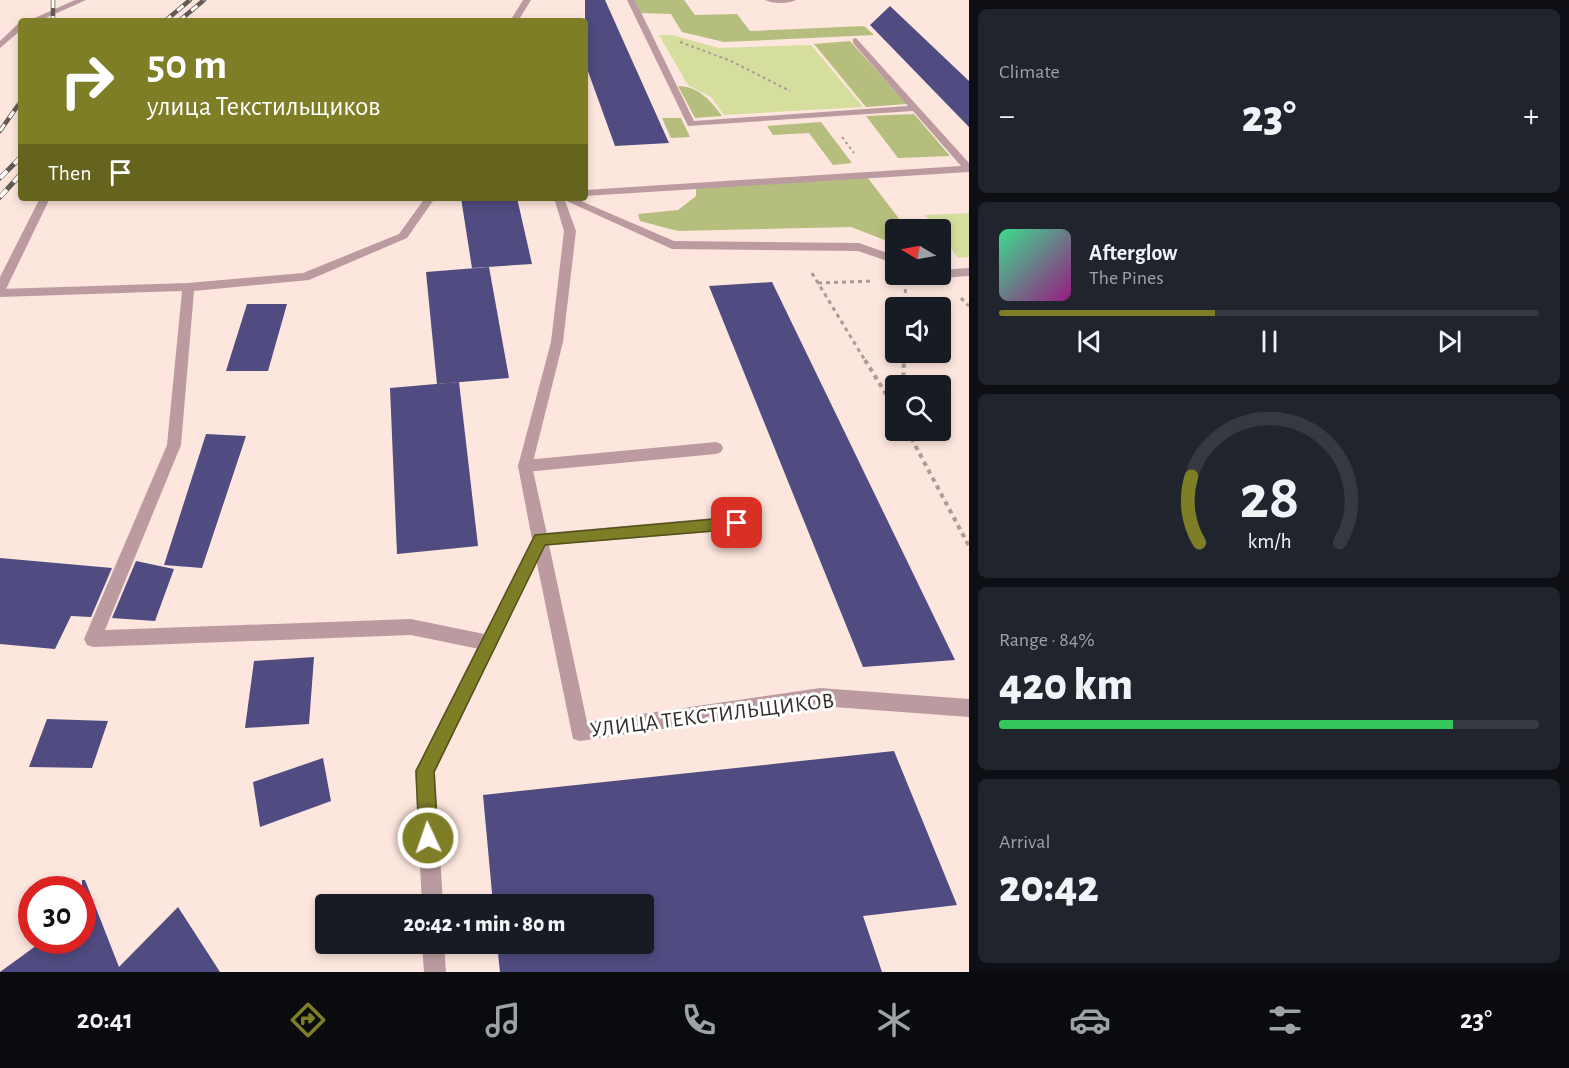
<!DOCTYPE html>
<html lang="en">
<head>
<meta charset="utf-8">
<style>
	:root { --surface:#171b24; --page:#20242c; --text:#f1f3f6; --muted:#9ea1a6; --line:#363941; --accent:#7d7e26 }
	body { margin:0; font-family:"Alegreya Sans",sans-serif; background:var(--page); color:var(--text); height:100vh; display:flex; flex-direction:column; font-size:22px; white-space:nowrap }
	* { box-sizing:border-box; margin:0 }
	p { font-size:20px; color:var(--muted) }
	.icon { flex:none; width:33px; height:33px; fill:none; stroke:currentColor; stroke-width:2; stroke-linecap:round; stroke-linejoin:round }
	.map { position:relative; flex:1; overflow:hidden }
	.sheet { display:flex; flex-direction:column; gap:9px; padding:9px; background:#0d0f14; width:600px }
	.sheet>* { flex:none }
	.top-card { position:absolute; left:18px; top:18px; width:570px; height:183px; border-radius:6px; box-shadow:0 3px 9px #0003; background:#7d7e26; color:#fff; overflow:hidden }
	.needle { width:39px; rotate:280deg }
	.controls { position:absolute; left:885px; top:219px; display:grid; gap:12px }
	.controls a { display:grid; place-items:center; width:66px; height:66px; border-radius:6px; background:var(--surface); box-shadow:0 3px 9px #0003; font-size:30px }
	.speed { position:absolute; left:18px; top:876px; display:flex; gap:12px; font-size:30px; font-weight:700; text-align:center }
	.speed>* { display:grid; place-content:center; width:78px; height:78px; border-radius:50%; background:var(--surface); box-shadow:0 3px 9px #0003; line-height:1 }
	.speed .limit { border:9px solid #d22; background:#fff; color:#111 }
	.pin { position:absolute; display:grid; place-items:center; width:51px; height:51px; color:#fff; margin:-26px; border-radius:12px; box-shadow:0 3px 9px #0006 }
	.me { position:absolute; width:66px; margin:-33px; rotate:357deg; stroke-linejoin:round; filter:drop-shadow(0 0 4px #0008) }
	.turn { display:flex; align-items:center; gap:21px; height:126px; padding:0 30px; font-size:27px }
	.turn .icon { width:78px; height:78px; stroke-width:2.5 }
	.turn b { display:block; font-size:42px; line-height:51px }
	.then { display:flex; align-items:center; height:57px; padding:0 30px; background:#0003; gap:12px; font-size:22px }
	.big { font-size:45px; font-weight:800; line-height:1.1 }
	.sheet .tile { flex:1; display:flex; flex-direction:column; justify-content:center; gap:9px; min-width:0; padding:0 21px; border-radius:9px; background:var(--page) }
	.sheet .dial { align-items:center; gap:0 }
	.dial svg { height:156px; overflow:visible; fill:none; stroke:var(--line); stroke-width:7; stroke-linecap:round; text-anchor:middle }
	.dial text { fill:var(--text); stroke:none }
	.song { display:flex; align-items:center; gap:18px }
	.cover { width:72px; height:72px; border-radius:9px; background:linear-gradient(135deg,hsl(150 70% 55%),hsl(310 70% 35%)) }
	.played { height:6px; border-radius:3px; background:linear-gradient(90deg,var(--accent) 40%,var(--line) 40%) }
	.keys { display:flex; justify-content:space-around; direction:ltr }
	.heat { display:flex; justify-content:space-between; align-items:center; font-size:33px; direction:ltr }
	.charge { height:9px; border-radius:4px; background:linear-gradient(90deg,#34c759 84%,var(--line) 0) }
	.trip { position:absolute; left:315px; top:894px; width:339px; height:60px; border-radius:6px; background:var(--surface); box-shadow:0 3px 9px #0003; font-weight:800; line-height:60px; text-align:center }
	.tab-bar { display:flex; height:96px; justify-content:space-around; align-items:center; background:#090b0e; color:var(--muted) }
	.tab-bar .icon { width:42px; height:42px }
	.tab-bar .selected { color:var(--accent) }
	.tab-bar b { font-size:27px; color:var(--text) }
	main { display:flex; flex:1; min-height:0 }
	.map>svg:first-child { display:block }
	.green { fill:#d6de9e }
	.forest { fill:#b6be7d }
	.building { fill:#504b80 }
	.lines { fill:none; stroke-linecap:round; stroke-linejoin:round }
	.path-far2 { stroke:#ad9c95; stroke-width:2; stroke-dasharray:3 3; stroke-linecap:butt }
	.path-far1 { stroke:#ad9c95; stroke-width:3; stroke-dasharray:4 4; stroke-linecap:butt }
	.path { stroke:#ad9c95; stroke-width:4; stroke-dasharray:4.5 4.5; stroke-linecap:butt }
	.lane { fill:#bb9ba0; fill-rule:evenodd }
	.street { fill:#bb9ba0; fill-rule:evenodd }
	.rail-far1-casing { stroke:#645954; stroke-width:4.5 }
	.rail-casing { stroke:#645954; stroke-width:5 }
	.rail-far1 { stroke:#fff; stroke-width:3; stroke-dasharray:8; stroke-linecap:butt }
	.rail { stroke:#fff; stroke-width:4; stroke-dasharray:10; stroke-linecap:butt }
	.route { fill:#7d7e26; stroke:#515219; stroke-width:1.5 }
	.labels { text-anchor:middle; dominant-baseline:central; stroke-width:6; stroke-linejoin:round; paint-order:stroke }
	.street-label { font-size:22px; fill:#362e2a; stroke:#fff }
</style>
</head>
<body>
<main>
<div class="map">
<svg width="969" height="972" viewBox="0 0 969 972">
	<rect width="100%" height="100%" fill="#fde6dd"/>
	<g class="green">
		<polygon points="659,35 672,35 719,48 811,45 863,107 724,115 711,97 688,85"/>
		<polygon points="969,213 969,257 958,258 941,235 940,230 936,229 925,215"/>
	</g>
	<g class="forest">
		<polygon points="635,0 684,0 695,15 737,14 750,31 864,26 874,35 724,42 682,32 671,14 641,13"/>
		<polygon points="850,41 907,104 866,107 814,44"/>
		<path d="M678 86C698 86 711 101 722 116L695 118Z"/>
		<polygon points="914,114 950,156 898,158 866,116"/>
		<polygon points="662,118 681,118 690,137 671,138"/>
		<polygon points="821,122 852,163 833,165 809,133 773,135 767,126"/>
		<polygon points="867,177 907,229 896,230 895,244 851,227 678,231 640,221 638,214 678,210 696,196 696,187"/>
	</g>
	<g class="building">
		<polygon points="585,0 605,0 669,143 615,146 585,63"/>
		<polygon points="890,6 969,81 969,127 870,25"/>
		<polygon points="461,198 517,198 532,264 472,268"/>
		<polygon points="489,267 509,378 437,384 426,272"/>
		<polygon points="772,282 955,660 863,667 709,286"/>
		<polygon points="247,304 287,304 268,371 226,371"/>
		<polygon points="459,382 478,546 397,554 390,388"/>
		<polygon points="206,434 246,436 202,568 164,565"/>
		<polygon points="0,558 112,568 91,617 71,616 55,649 0,644"/>
		<polygon points="136,561 174,569 155,621 112,618"/>
		<polygon points="314,657 309,724 245,728 254,661"/>
		<polygon points="47,719 108,721 92,768 29,767"/>
		<polygon points="894,751 957,905 863,916 882,972 500,972 497,944 644,944 644,904 493,904 483,795"/>
		<polygon points="323,758 331,801 260,827 253,782"/>
		<polygon points="82,880 85,880 119,967 178,907 220,972 0,972 44,940 82,940"/>
	</g>
	<g class="lines">
		<g class="path-far2">
			<polyline points="680,42 731,61 790,91"/>
			<polyline points="842,137 854,153"/>
		</g>
		<g class="path-far1">
			<polyline points="812,273 866,362"/>
			<polyline points="905,281 906,308"/>
			<polyline points="818,283 874,281"/>
			<polyline points="961,298 969,306"/>
			<polyline points="904,362 904,352"/>
		</g>
		<g class="path">
			<polyline points="865,360 896,410"/>
			<polyline points="903,386 904,360"/>
			<polyline points="907,430 969,546"/>
		</g>
		<g class="lane">
			<polygon points="627,0 635,0 694,121 908,106 853,43 853,39 856,38 969,163 969,172 585,196 585,190 961,166 913,111 688,126"/>
			<path d="M765 0H796C789 4 772 4 765 0Z"/>
			<polygon points="425,198 435,198 407,238 309,280 194,291 181,445 105,630 411,619 489,635 495,637 498,643 495,649 489,651 411,635 93,647 87,645 84,639 167,445 182,291 0,297 0,289 188,283 303,273 399,234"/>
			<polygon points="560,198 574,198 674,241 859,243 896,256 896,264 858,251 672,249"/>
			<polygon points="969,268 969,276 940,278 934,274 940,274 940,270"/>
			<polygon points="716,442 721,444 723,448 721,452 716,454 525,472 520,470 518,466 520,462 525,460"/>
			<polygon points="737,516 742,518 745,523 742,528 737,530 549,545 587,722 820,688 969,699 969,717 820,706 580,741 573,739 532,539 534,534"/>
		</g>
		<g class="street">
			<polygon points="75,0 86,0 39,21 28,21"/>
			<polygon points="523,0 531,0 518,21 510,21"/>
			<polygon points="18,24 21,24 21,30 0,48 0,41"/>
			<polygon points="40,198 50,198 6,289 0,293 0,277"/>
			<polygon points="554,198 564,198 576,231 563,342 532,466 548,539 435,772 443,904 422,904 415,771 532,539 518,466 551,342 564,231"/>
			<polygon points="422,944 444,944 446,972 424,972"/>
		</g>
		<defs>
			<g id="rail-far1">
				<polyline points="53,0 53,21"/>
				<polyline points="165,21 190,0"/>
				<polyline points="179,21 204,0"/>
				<polyline points="0,131 21,101"/>
			</g>
			<g id="rail">
				<polyline points="0,178 21,157"/>
				<polyline points="0,197 21,174"/>
			</g>
		</defs>
		<use href="#rail-far1" class="rail-far1-casing"/>
		<use href="#rail" class="rail-casing"/>
		<use href="#rail-far1" class="rail-far1"/>
		<use href="#rail" class="rail"/>
	</g>
	<polygon class="route" points="737,517 742,518 744,523 742,527 737,529 545,545 434,772 438,838 435,844 428,847 422,844 419,838 416,771 535,535"/>
	<g class="labels">
		<g class="street-label">
			<text transform="translate(712 715) rotate(-7)">УЛИЦА ТЕКСТИЛЬЩИКОВ</text>
		</g>
	</g>
</svg>
<div class="controls">
<a><svg class="needle" viewBox="-14 -14 28 28"><path d="M0-13l5 13h-10z" fill="#e53935"/><path d="M0 13l5-13h-10z" fill="#9ea1a6"/></svg></a>
<a><svg class="icon" aria-label="sound" viewBox="0 0 24 24"><path d="M4 9h4l5-4v14l-5-4H4zM17 9q2 3 0 6"/></svg></a>
<a><svg class="icon" aria-label="search" viewBox="0 0 24 24"><circle cx="10" cy="10" r="6"/><path d="M15 15l6 6"/></svg></a>
</div>
<div class="speed"><div class="limit">30</div></div>
<div class="pin" style="left:737px;top:523px;background:#d93025"><svg class="icon" aria-label="arrive" viewBox="0 0 24 24"><path d="M6 21V4h12l-3 4 3 4H6"/></svg></div>
<svg class="me" style="left:428px;top:838px" viewBox="-20 -20 40 40"><circle r="17" fill="#7d7e26" stroke="#fff" stroke-width="3"/><path d="M0-11L8 9 0 5-8 9z" fill="#fff"/></svg>
<div class="trip">20:42 · 1 min · 80 m</div>
<div class="top-card">
<div class="turn"><svg class="icon" aria-label="right" viewBox="0 0 24 24"><path d="M7 20v-9h11M14 6l5 5-5 5"/></svg><div><b>50 m</b>улица Текстильщиков</div></div>
<div class="then">Then<svg class="icon" aria-label="arrive" viewBox="0 0 24 24"><path d="M6 21V4h12l-3 4 3 4H6"/></svg></div>
</div>
</div>
<section class="sheet">
<div class="tile"><p>Climate</p>
<div class="heat"><a>−</a><b class="big">23°</b><a>+</a></div>
</div>
<div class="tile">
<div class="song"><i class="cover"></i><div><b>Afterglow</b><p>The Pines</p></div></div>
<div class="played"></div>
<div class="keys"><svg class="icon" aria-label="previous" viewBox="0 0 24 24"><path d="M18 5L8 12l10 7zM5 5v14"/></svg><svg class="icon" aria-label="pause" viewBox="0 0 24 24"><path d="M8 5v14M16 5v14"/></svg><svg class="icon" aria-label="next" viewBox="0 0 24 24"><path d="M6 5l10 7-10 7zM19 5v14"/></svg></div>
</div>
<div class="tile dial"><svg viewBox="0 0 100 80">
<path d="M14 69A42 42 0 1 1 86 69"/>
<path d="M14 69A42 42 0 0 1 10 35" stroke="#7d7e26"/>
<text x="50" y="56" font-size="32" font-weight="700">28</text>
<text x="50" y="72" font-size="11">km/h</text>
</svg></div>
<div class="tile"><p>Range · 84%</p><b class="big">420 km</b><div class="charge"></div></div>
<div class="tile"><p>Arrival</p><b class="big">20:42</b></div>
</section>
</main>
<nav class="tab-bar">
<b>20:41</b>
<svg class="icon selected" aria-label="directions" viewBox="0 0 24 24"><path d="M12 3l9 9-9 9-9-9zM9 14v-3h6M13 9l2 2-2 2"/></svg>
<svg class="icon" aria-label="music" viewBox="0 0 24 24"><path d="M9 18V5l10-2v13"/><circle cx="6" cy="18" r="3"/><circle cx="16" cy="16" r="3"/></svg>
<svg class="icon" aria-label="phone" viewBox="0 0 24 24"><path d="M5 4h4l2 5-3 2q2 4 5 5l2-3 5 2v4C11 20 4 13 5 4z"/></svg>
<svg class="icon" aria-label="climate" viewBox="0 0 24 24"><path d="M12 3v18M4 7l16 10M4 17L20 7"/></svg>
<svg class="icon" aria-label="car" viewBox="0 0 24 24"><path d="M5 17H2v-5l4-1 3-4h7l3 4 3 1v5h-3M9 17h6M6 11h13"/><circle cx="7" cy="17" r="2"/><circle cx="17" cy="17" r="2"/></svg>
<svg class="icon" aria-label="filters" viewBox="0 0 24 24"><path d="M4 7h16M4 17h16"/><circle cx="9" cy="7" r="2"/><circle cx="15" cy="17" r="2"/></svg>
<b>23°</b>
</nav>
</body>
</html>
